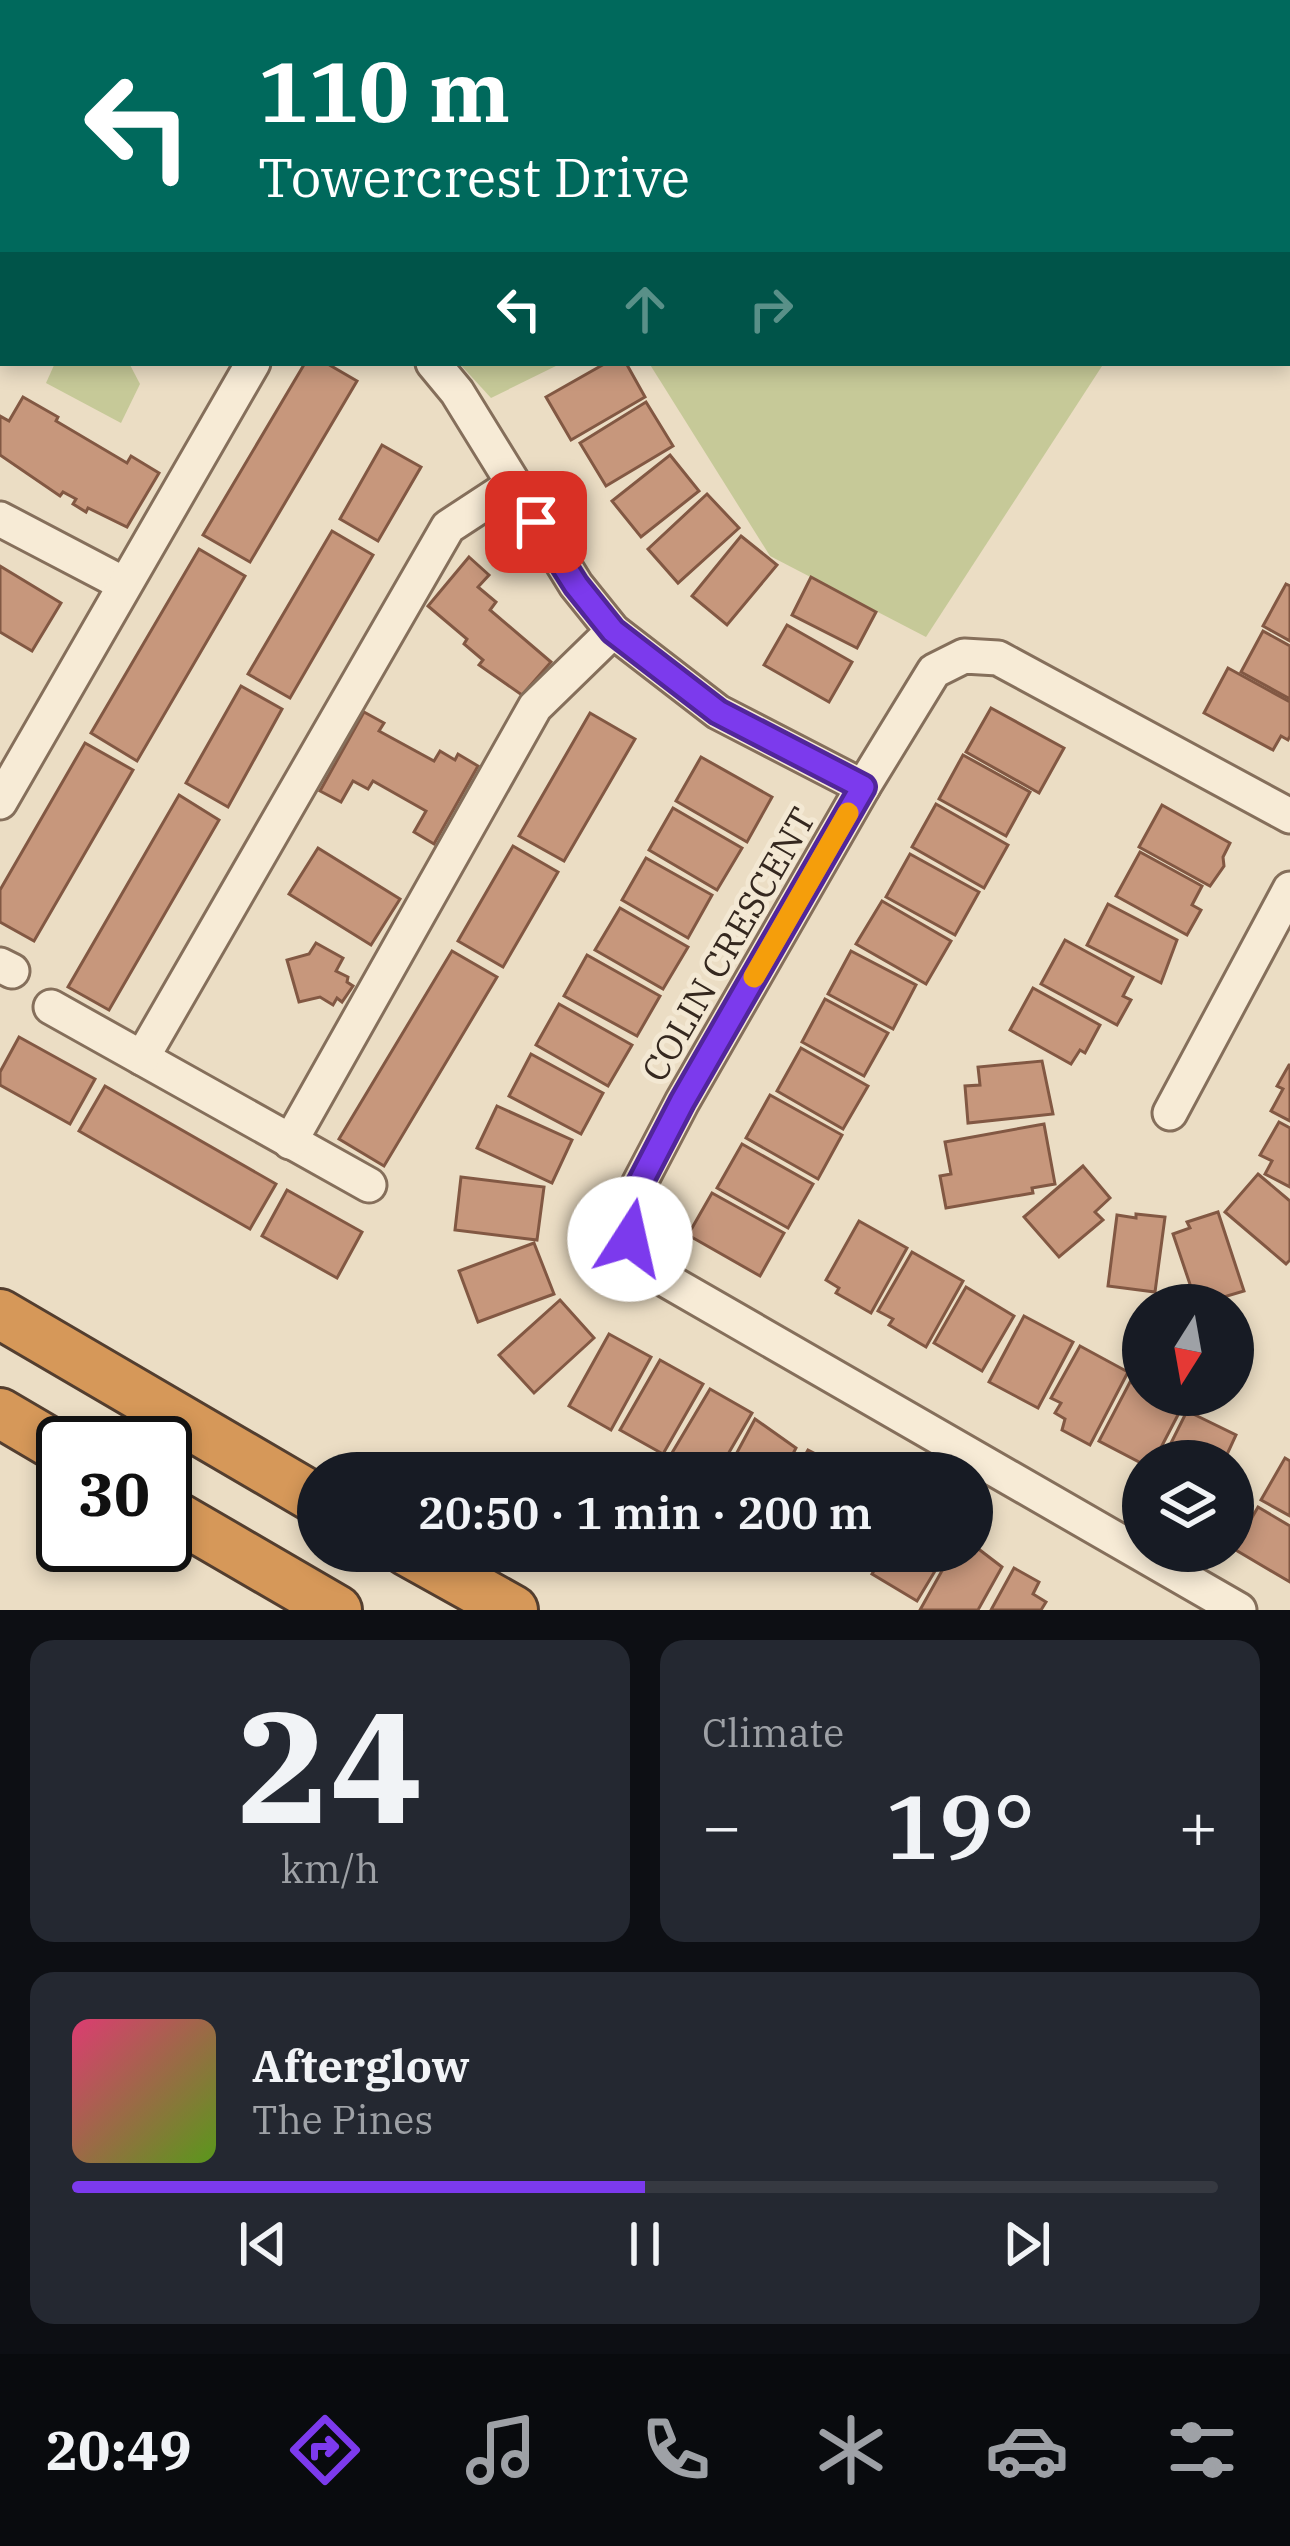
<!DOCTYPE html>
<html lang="en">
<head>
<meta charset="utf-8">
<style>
	:root { --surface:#171b24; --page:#242831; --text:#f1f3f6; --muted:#9ea1a6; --line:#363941; --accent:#7c3aed }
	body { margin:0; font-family:"IBM Plex Serif",serif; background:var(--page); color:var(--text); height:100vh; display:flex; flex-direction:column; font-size:45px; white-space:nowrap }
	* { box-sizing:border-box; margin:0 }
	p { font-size:39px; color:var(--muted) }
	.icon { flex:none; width:66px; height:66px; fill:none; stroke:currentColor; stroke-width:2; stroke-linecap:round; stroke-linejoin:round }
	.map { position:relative; height:1610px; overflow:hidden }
	.sheet { display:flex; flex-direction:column; gap:30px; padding:30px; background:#0d0f14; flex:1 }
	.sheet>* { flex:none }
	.banner { position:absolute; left:0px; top:0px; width:1290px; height:366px; box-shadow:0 6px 18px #0003; background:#00695c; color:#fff; overflow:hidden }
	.needle { width:78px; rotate:191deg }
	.tools { position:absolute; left:1122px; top:1284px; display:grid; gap:24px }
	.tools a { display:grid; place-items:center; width:132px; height:132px; border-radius:50%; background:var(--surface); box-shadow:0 6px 18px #0003; font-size:60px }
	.speed { position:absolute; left:36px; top:1416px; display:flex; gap:24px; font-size:60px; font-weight:700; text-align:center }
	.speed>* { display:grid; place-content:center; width:156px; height:156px; border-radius:50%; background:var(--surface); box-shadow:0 6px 18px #0003; line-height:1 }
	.speed .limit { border:6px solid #111; border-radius:18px; background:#fff; color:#111 }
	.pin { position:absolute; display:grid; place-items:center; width:102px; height:102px; color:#fff; margin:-51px; border-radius:24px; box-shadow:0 6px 18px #0006 }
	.me { position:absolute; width:132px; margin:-66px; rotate:10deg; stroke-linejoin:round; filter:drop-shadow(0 0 9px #0008) }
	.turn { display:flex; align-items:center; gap:42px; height:252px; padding:0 60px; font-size:54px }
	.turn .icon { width:156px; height:156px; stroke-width:2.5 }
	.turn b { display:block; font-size:84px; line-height:102px }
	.lanes { display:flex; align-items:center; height:114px; padding:0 60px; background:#0003; justify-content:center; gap:60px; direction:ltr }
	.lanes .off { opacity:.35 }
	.big { font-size:90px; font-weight:600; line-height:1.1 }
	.sheet .tile { flex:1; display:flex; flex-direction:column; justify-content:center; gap:18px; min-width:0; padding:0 42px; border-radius:24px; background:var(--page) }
	.sheet .dial { align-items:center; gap:0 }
	.dial b { font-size:156px; line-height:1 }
	.song { display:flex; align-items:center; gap:36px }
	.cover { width:144px; height:144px; border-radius:18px; background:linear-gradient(135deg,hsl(340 70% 55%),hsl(90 70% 35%)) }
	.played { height:12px; border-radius:6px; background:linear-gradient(90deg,var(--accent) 50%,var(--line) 50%) }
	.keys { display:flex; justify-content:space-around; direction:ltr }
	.heat { display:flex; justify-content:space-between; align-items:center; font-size:66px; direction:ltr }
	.sheet .tiles { flex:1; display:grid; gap:30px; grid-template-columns:1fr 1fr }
	.tile:last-child { grid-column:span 2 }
	.trip { position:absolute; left:297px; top:1452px; width:696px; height:120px; border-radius:60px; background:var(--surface); box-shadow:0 6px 18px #0003; font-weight:600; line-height:120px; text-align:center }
	.dock { display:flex; height:192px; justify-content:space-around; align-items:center; background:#090b0e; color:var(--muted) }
	.dock .icon { width:84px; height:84px }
	.dock .active { color:var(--accent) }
	.dock b { font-size:54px; color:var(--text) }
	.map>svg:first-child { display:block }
	.green { fill:#c6c998 }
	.building { fill:#c7977c; stroke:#825843; stroke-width:3 }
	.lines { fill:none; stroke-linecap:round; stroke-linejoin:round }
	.minor-casing { stroke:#856f5b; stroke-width:39 }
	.highway-casing { stroke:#533e2f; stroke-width:54 }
	.minor { stroke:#f7ebd6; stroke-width:33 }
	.highway { stroke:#d69859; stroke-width:48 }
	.route-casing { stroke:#51269a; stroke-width:30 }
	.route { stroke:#7c3aed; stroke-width:21 }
	.slow { stroke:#f59e0b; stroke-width:21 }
	.labels { text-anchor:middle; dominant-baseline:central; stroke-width:10; stroke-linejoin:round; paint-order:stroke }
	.street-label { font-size:36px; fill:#35281f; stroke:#f3e8d3 }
</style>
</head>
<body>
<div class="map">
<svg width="1290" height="1610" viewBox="0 0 1290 1610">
	<rect width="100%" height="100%" fill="#ebddc4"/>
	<g class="green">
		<polygon points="660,0 1290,0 1290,97 1287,98 1287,3"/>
		<polygon points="55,363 129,363 140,384 121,423 46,383"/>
		<polygon points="459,363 562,363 491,398"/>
		<polygon points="649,363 1104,363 926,637 770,556"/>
	</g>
	<g class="building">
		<polygon points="305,363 326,363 357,381 250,562 203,535"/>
		<polygon points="606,363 626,363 645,397 571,440 546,397"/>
		<polygon points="23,397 58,417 56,421 127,463 131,456 159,473 127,527 88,508 86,512 73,504 76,499 63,492 60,496 0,455 0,416 9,421"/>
		<polygon points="646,402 673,446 606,486 580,443"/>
		<polygon points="382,445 421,467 378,541 340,519"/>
		<polygon points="670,455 699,491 641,537 612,501"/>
		<polygon points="707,494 739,528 678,583 648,549"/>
		<polygon points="332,531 373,555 290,698 248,674"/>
		<polygon points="741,536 777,565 727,625 692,596"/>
		<polygon points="199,549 245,576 137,761 91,733"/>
		<polygon points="469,557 489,575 478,587 496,602 490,610 551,662 522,695 479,665 483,660 464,644 467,639 428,606"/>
		<polygon points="0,566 61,603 32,651 0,632"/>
		<polygon points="811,577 876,612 857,648 792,615"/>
		<polygon points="1286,584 1290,586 1290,641 1263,626"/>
		<polygon points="787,625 852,662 829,702 764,665"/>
		<polygon points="1263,631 1290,646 1290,699 1241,672"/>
		<polygon points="1228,668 1290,702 1290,736 1288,740 1281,736 1273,750 1204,713"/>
		<polygon points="241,686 282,709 228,807 186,783"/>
		<polygon points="991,708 1064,748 1039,793 966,752"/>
		<polygon points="364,712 384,723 379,731 434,761 440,751 455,760 458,754 478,766 434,844 414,832 426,811 373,781 368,789 353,781 341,802 320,791"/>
		<polygon points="590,713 635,739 564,861 519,836"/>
		<polygon points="85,743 133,770 34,941 0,922 0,890"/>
		<polygon points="963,755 1030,792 1006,836 939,799"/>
		<polygon points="701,757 772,797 747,842 676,801"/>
		<polygon points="179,795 219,820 109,1010 68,987"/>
		<polygon points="936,804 1008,845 984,888 912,847"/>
		<polygon points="1162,805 1230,843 1223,857 1224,866 1210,886 1139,847"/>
		<polygon points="673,808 742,848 717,890 649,850"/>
		<polygon points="513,846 558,872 503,967 458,941"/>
		<polygon points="318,848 400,899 371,945 289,894"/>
		<polygon points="1140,852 1202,886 1192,905 1201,910 1187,935 1116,896"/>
		<polygon points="910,854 979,892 955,935 886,897"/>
		<polygon points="646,858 712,895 688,938 622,900"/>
		<polygon points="882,901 951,941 926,984 856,944"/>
		<polygon points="1108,904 1177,940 1161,983 1087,945"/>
		<polygon points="620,908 688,947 663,989 595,950"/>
		<polygon points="1065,940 1133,977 1123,996 1131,1000 1117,1025 1041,984"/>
		<polygon points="316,943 343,958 336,971 348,977 347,982 353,986 342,1002 337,998 333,1005 320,997 299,1002 287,960 309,954"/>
		<polygon points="452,951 497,977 384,1166 339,1139"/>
		<polygon points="851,951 916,985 893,1029 828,994"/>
		<polygon points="587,955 660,996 637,1036 564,996"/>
		<polygon points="1033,988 1100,1025 1085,1053 1080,1050 1071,1064 1010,1030"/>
		<polygon points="825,999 888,1033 864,1076 802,1042"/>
		<polygon points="559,1004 632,1045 608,1086 536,1045"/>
		<polygon points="19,1037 95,1079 70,1124 0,1085 0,1072"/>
		<polygon points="801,1048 868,1086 843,1129 777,1091"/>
		<polygon points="531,1054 603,1093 581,1134 509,1096"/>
		<polygon points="1042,1061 1053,1114 968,1123 965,1086 980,1085 978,1067"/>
		<polygon points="1289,1065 1290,1065 1290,1121 1271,1111 1283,1089 1277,1086"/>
		<polygon points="105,1086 276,1184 250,1229 79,1131"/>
		<polygon points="770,1095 842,1135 818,1179 746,1138"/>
		<polygon points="497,1106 572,1140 552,1183 477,1148"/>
		<polygon points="1279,1122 1290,1128 1290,1187 1265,1174 1272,1161 1260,1155"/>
		<polygon points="1044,1124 1055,1184 1032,1188 1033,1193 946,1208 940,1176 951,1174 945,1142"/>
		<polygon points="742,1144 813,1184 788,1228 717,1188"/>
		<polygon points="1083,1166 1110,1198 1095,1212 1103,1220 1059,1257 1024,1217"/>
		<polygon points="1258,1174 1290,1201 1290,1260 1286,1264 1225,1212"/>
		<polygon points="461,1177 544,1187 537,1240 455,1230"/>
		<polygon points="287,1190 362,1232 337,1278 262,1236"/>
		<polygon points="712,1193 784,1233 760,1276 688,1235"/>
		<polygon points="1218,1212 1244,1291 1197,1305 1173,1234 1190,1228 1187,1222"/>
		<polygon points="1136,1214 1165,1217 1155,1292 1108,1286 1117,1215 1136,1218"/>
		<polygon points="859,1221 907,1248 871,1313 836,1293 839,1288 826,1280"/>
		<polygon points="534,1243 554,1294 478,1322 459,1271"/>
		<polygon points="912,1252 963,1281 926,1347 889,1325 893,1319 878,1311"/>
		<polygon points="966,1287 1014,1316 982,1371 934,1343"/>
		<polygon points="560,1300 594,1338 534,1393 499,1355"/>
		<polygon points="1024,1316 1073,1342 1038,1408 989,1382"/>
		<polygon points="609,1334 651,1357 611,1430 569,1406"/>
		<polygon points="1080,1346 1128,1372 1090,1445 1062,1430 1065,1419 1055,1413 1061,1403 1051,1398"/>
		<polygon points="660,1360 703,1384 663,1454 620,1430"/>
		<polygon points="1130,1382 1143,1389 1143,1395 1155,1395 1181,1409 1154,1461 1143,1461 1143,1464 1099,1441"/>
		<polygon points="710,1389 752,1413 717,1473 695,1473 669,1458"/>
		<polygon points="1187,1411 1236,1435 1224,1461 1162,1461"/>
		<polygon points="755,1419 796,1448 783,1473 726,1473"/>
		<polygon points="808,1450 831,1462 839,1473 795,1473"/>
		<polygon points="1285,1458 1290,1461 1290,1516 1261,1500"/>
		<polygon points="1258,1507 1290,1526 1290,1582 1234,1549"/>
		<polygon points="972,1544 1002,1567 978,1610 920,1610 953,1551 972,1551"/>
		<polygon points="886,1551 947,1551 917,1601 872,1574"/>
		<polygon points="1014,1568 1039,1582 1033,1594 1046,1602 1041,1610 991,1610"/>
	</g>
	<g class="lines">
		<defs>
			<g id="minor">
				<polyline points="0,65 3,67"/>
				<polyline points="433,363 457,392 576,585 613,631 718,712 863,787"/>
				<polyline points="0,519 124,584"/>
				<polyline points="0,802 253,363"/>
				<polyline points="0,965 12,971"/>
				<polyline points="51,1007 369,1185"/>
				<polyline points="142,1058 448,527 512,485"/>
				<polyline points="1170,1113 1290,889"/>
				<polyline points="290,1142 535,707 613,631"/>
				<polyline points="1239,1610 654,1273 630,1239 627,1207 682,1102 863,787 934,671 964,656 998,658 1290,816"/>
			</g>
			<g id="highway">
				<polyline points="0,1314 318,1500"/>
				<polyline points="0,1413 63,1450"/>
				<polyline points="165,1510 337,1610"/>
				<polyline points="407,1551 513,1610"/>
			</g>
		</defs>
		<use href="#minor" class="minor-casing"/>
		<use href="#highway" class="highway-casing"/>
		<use href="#minor" class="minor"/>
		<use href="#highway" class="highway"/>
	</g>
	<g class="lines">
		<defs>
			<polyline id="route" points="536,522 576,585 613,631 718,712 863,787 682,1102 627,1208 630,1239"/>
		</defs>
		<use href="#route" class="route-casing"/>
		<use href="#route" class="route"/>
		<polyline class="slow" points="754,977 848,813"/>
	</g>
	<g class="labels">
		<g class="street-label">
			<text transform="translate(728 944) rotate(-60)">COLIN CRESCENT</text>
		</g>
	</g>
</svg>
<div class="tools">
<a><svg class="needle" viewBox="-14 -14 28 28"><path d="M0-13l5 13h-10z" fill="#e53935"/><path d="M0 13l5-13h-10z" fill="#9ea1a6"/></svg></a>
<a><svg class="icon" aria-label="layers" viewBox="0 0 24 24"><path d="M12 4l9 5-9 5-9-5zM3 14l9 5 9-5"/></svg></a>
</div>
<div class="speed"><div class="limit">30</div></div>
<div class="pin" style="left:536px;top:522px;background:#d93025"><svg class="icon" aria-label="arrive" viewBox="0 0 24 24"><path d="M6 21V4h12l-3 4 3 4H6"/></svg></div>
<svg class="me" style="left:630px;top:1239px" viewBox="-20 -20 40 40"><circle r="19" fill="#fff"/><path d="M0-13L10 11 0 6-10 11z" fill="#7c3aed"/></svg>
<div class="trip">20:50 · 1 min · 200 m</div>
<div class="banner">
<div class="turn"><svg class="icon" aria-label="left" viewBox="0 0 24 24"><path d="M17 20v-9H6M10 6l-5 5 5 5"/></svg><div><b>110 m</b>Towercrest Drive</div></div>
<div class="lanes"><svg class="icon" aria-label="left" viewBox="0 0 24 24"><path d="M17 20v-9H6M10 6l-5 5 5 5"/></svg><svg class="icon off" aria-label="ahead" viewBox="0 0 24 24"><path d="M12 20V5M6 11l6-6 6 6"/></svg><svg class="icon off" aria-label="right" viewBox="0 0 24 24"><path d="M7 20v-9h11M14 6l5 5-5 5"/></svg></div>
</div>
</div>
<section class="sheet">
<div class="tiles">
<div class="tile dial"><b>24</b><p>km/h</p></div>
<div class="tile"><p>Climate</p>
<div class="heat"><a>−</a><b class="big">19°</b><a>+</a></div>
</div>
<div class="tile">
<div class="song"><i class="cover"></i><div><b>Afterglow</b><p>The Pines</p></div></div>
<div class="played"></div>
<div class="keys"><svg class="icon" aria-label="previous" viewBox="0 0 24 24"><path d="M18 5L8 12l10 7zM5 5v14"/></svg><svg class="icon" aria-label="pause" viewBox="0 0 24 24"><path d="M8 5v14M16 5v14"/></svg><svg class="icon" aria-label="next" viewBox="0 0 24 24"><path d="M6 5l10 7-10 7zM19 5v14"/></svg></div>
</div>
</div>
</section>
<nav class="dock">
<b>20:49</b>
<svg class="icon active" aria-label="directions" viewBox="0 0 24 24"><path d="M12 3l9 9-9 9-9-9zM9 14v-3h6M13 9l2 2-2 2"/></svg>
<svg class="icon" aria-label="music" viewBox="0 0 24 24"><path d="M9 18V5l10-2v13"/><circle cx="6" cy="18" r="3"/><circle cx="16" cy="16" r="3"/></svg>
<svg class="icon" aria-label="phone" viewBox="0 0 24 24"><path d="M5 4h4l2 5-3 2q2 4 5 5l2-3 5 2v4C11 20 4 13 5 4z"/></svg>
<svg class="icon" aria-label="climate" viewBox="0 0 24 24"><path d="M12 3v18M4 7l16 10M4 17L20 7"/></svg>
<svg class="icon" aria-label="car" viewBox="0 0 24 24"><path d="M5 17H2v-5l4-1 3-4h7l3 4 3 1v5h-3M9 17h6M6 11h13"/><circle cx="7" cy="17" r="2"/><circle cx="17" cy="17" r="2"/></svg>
<svg class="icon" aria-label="filters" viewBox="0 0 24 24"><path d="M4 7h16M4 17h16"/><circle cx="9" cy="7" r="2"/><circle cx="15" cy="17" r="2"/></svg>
</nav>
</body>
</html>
